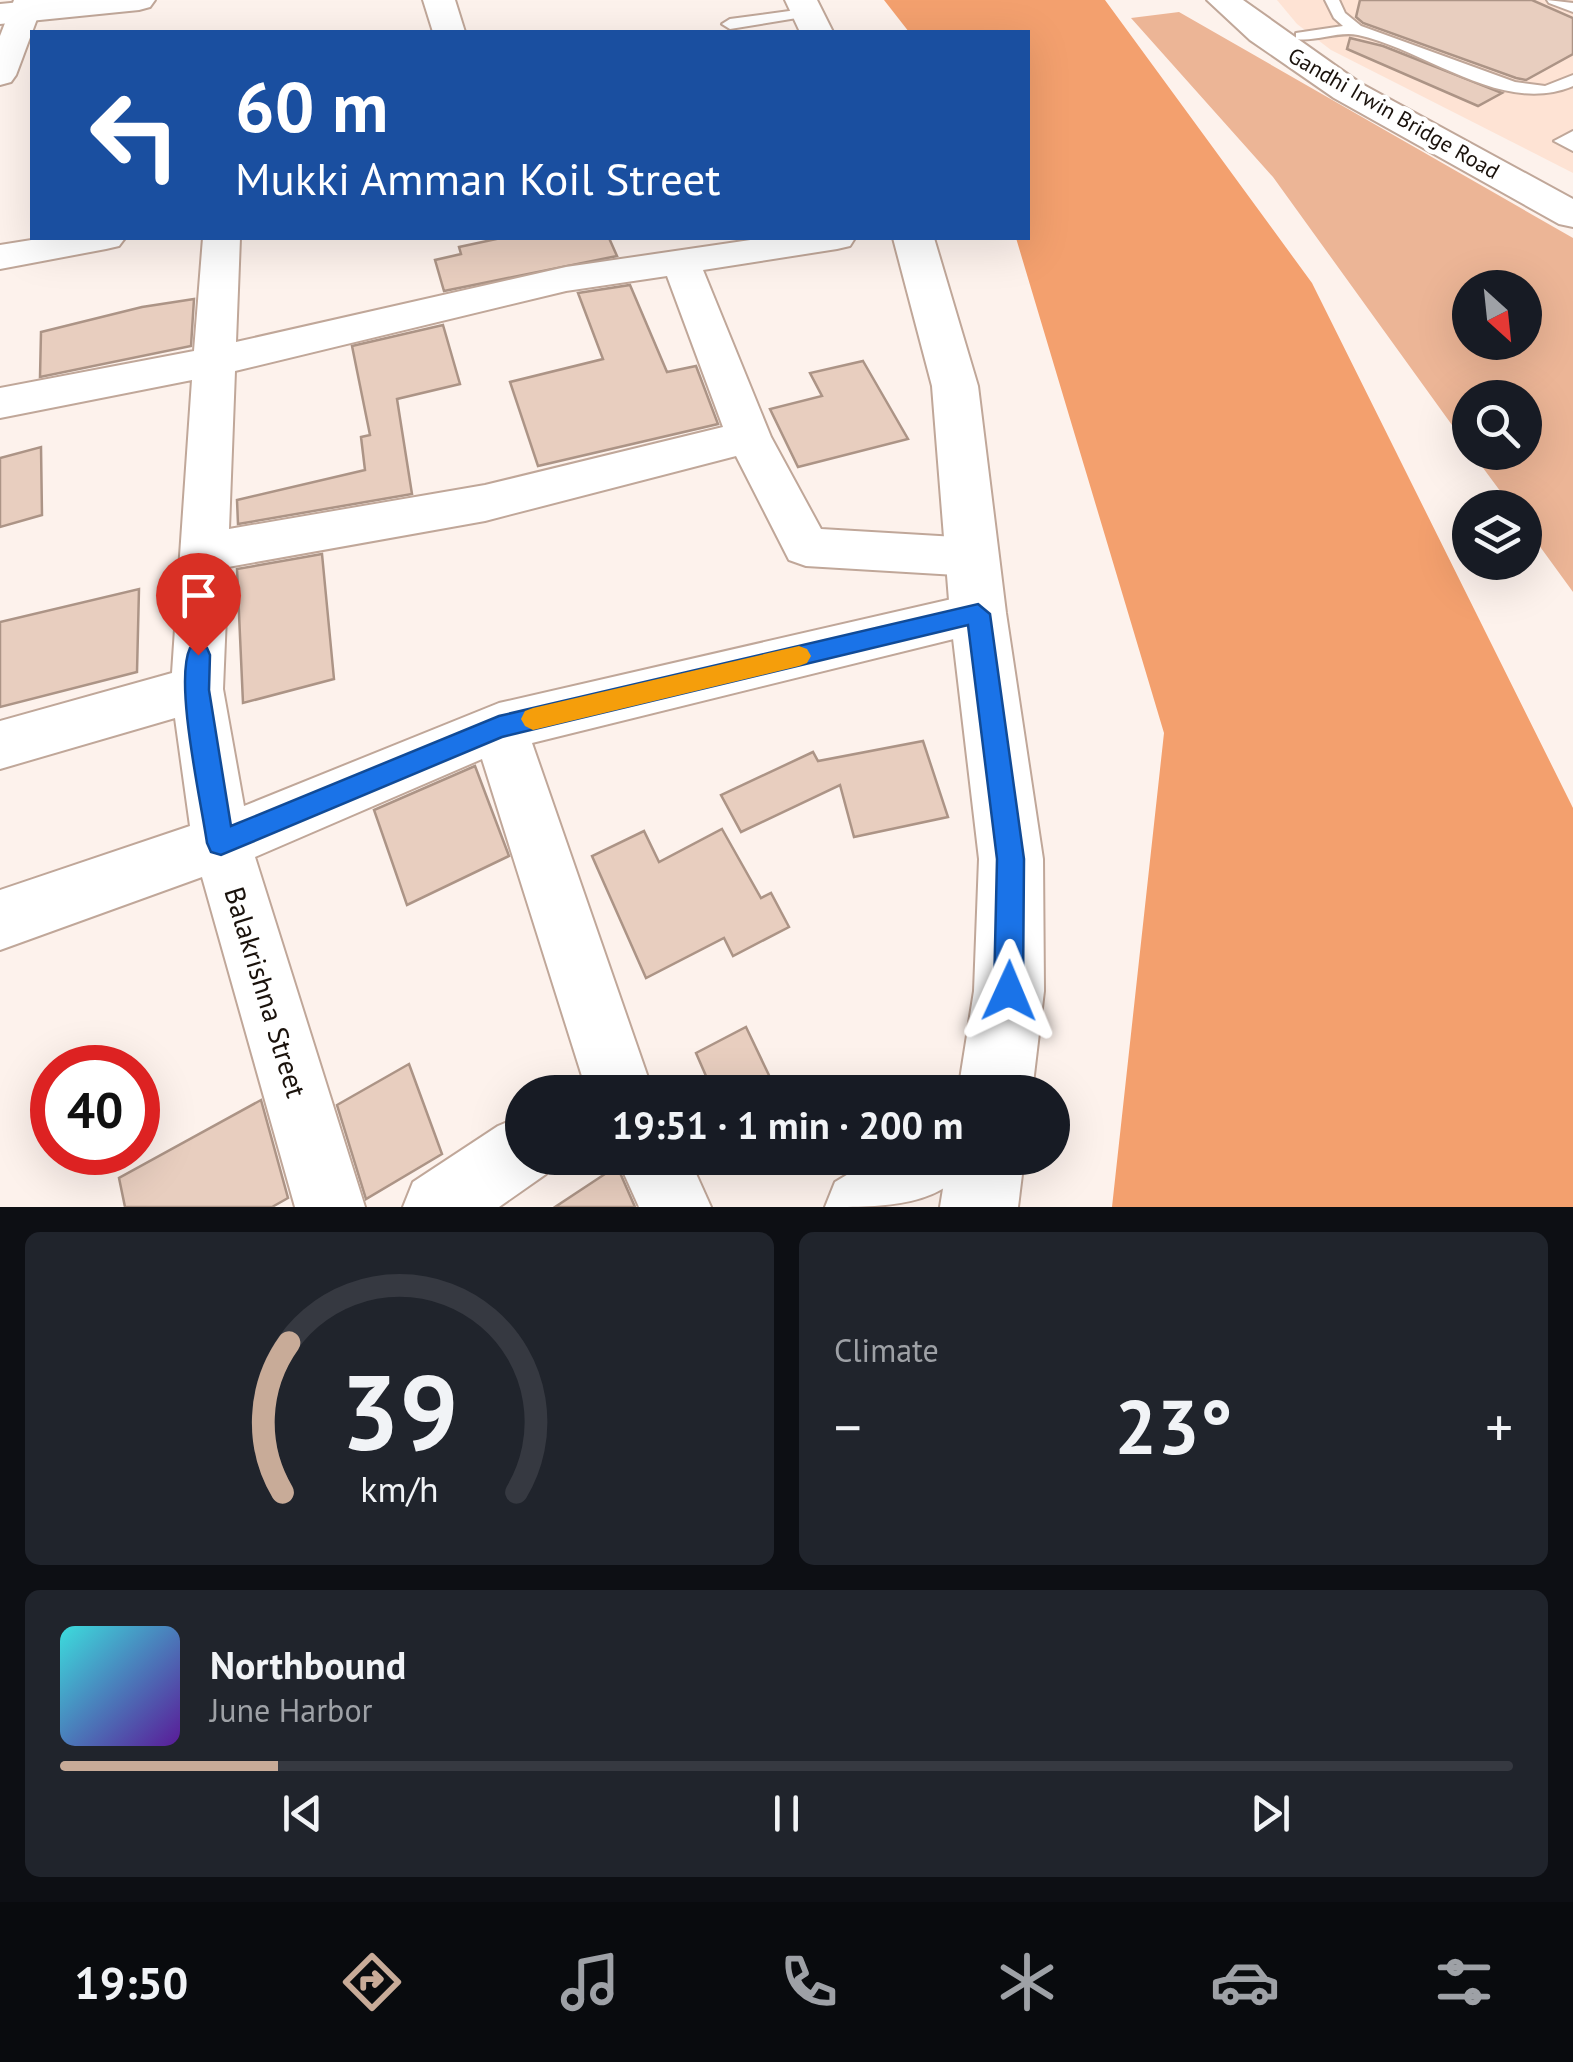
<!DOCTYPE html>
<html lang="en">
<head>
<meta charset="utf-8">
<style>
	:root { --surface:#171b24; --page:#20242c; --text:#f1f3f6; --muted:#9ea1a6; --line:#363941; --accent:#c8ab98 }
	body { margin:0; font-family:"PT Sans",sans-serif; background:var(--page); color:var(--text); height:100vh; display:flex; flex-direction:column; font-size:38px; white-space:nowrap }
	* { box-sizing:border-box; margin:0 }
	p { font-size:32px; color:var(--muted) }
	.icon { flex:none; width:55px; height:55px; fill:none; stroke:currentColor; stroke-width:2; stroke-linecap:round; stroke-linejoin:round }
	.map { position:relative; height:1207px; overflow:hidden }
	.panel { display:flex; flex-direction:column; gap:25px; padding:25px; background:#0d0f14; flex:1 }
	.panel>* { flex:none }
	.banner { position:absolute; left:30px; top:30px; width:1000px; height:210px; border-radius:0px; box-shadow:0 10px 40px #0002; background:#1a4fa0; color:#fff; overflow:hidden }
	.needle { width:65px; rotate:153deg }
	.fabs { position:absolute; left:1452px; top:270px; display:grid; gap:20px }
	.fabs a { display:grid; place-items:center; width:90px; height:90px; border-radius:50%; background:var(--surface); box-shadow:0 10px 40px #0002; font-size:50px }
	.speed { position:absolute; left:30px; top:1045px; display:flex; gap:20px; font-size:50px; font-weight:700; text-align:center }
	.speed>* { display:grid; place-content:center; width:130px; height:130px; border-radius:50%; background:var(--surface); box-shadow:0 10px 40px #0002; line-height:1 }
	.speed .limit { border:15px solid #d22; background:#fff; color:#111 }
	.pin { position:absolute; display:grid; place-items:center; width:85px; height:85px; color:#fff; margin:-102px -42px; border-radius:50% 50% 50% 0; rotate:-45deg; box-shadow:0 0 10px #0007 }
	.pin .icon { rotate:45deg }
	.me { position:absolute; width:110px; margin:-55px; rotate:1deg; stroke-linejoin:round; filter:drop-shadow(0 0 8px #0008) }
	.turn { display:flex; align-items:center; gap:35px; height:210px; padding:0 40px; font-size:45px }
	.turn .icon { width:130px; height:130px; stroke-width:2.5 }
	.turn b { display:block; font-size:70px; line-height:85px }
	.big { font-size:75px; font-weight:600; line-height:1.1 }
	.panel .card { flex:1; display:flex; flex-direction:column; justify-content:center; gap:15px; min-width:0; padding:0 35px; border-radius:15px; background:var(--page) }
	.panel .dial { align-items:center; gap:0 }
	.dial svg { height:260px; overflow:visible; fill:none; stroke:var(--line); stroke-width:7; stroke-linecap:round; text-anchor:middle }
	.dial text { fill:var(--text); stroke:none }
	.song { display:flex; align-items:center; gap:30px }
	.cover { width:120px; height:120px; border-radius:15px; background:linear-gradient(135deg,hsl(180 70% 55%),hsl(270 70% 35%)) }
	.played { height:10px; border-radius:5px; background:linear-gradient(90deg,var(--accent) 15%,var(--line) 15%) }
	.keys { display:flex; justify-content:space-around; direction:ltr }
	.heat { display:flex; justify-content:space-between; align-items:center; font-size:55px; direction:ltr }
	.panel .tiles { flex:1; display:grid; gap:25px; grid-template-columns:1fr 1fr }
	.card:last-child { grid-column:span 2 }
	.trip { position:absolute; left:505px; top:1075px; width:565px; height:100px; border-radius:50px; background:var(--surface); box-shadow:0 10px 40px #0002; font-weight:600; line-height:100px; text-align:center }
	.menu { display:flex; height:160px; justify-content:space-around; align-items:center; background:#090b0e; color:var(--muted) }
	.menu .icon { width:70px; height:70px }
	.menu .current { color:var(--accent) }
	.menu b { font-size:45px; color:var(--text) }
	.map>svg:first-child { display:block }
	.built { fill:#fee3d4 }
	.green { fill:#ecb596; fill-rule:evenodd }
	.water { fill:#f3a06e }
	.building { fill:#e8cebf; stroke:#ac9486; stroke-width:2.5 }
	.lines { fill:none; stroke-linecap:round; stroke-linejoin:round }
	.service-casing { stroke:#c0a799; stroke-width:4 }
	.minor-casing { stroke:#c0a799; stroke-width:4 }
	.tertiary-casing { stroke:#c0a799; stroke-width:4 }
	.secondary-casing { stroke:#c0a799; stroke-width:4 }
	.service { fill:#fff; fill-rule:evenodd }
	.minor { fill:#fff; fill-rule:evenodd }
	.tertiary { fill:#fff; fill-rule:evenodd }
	.secondary { fill:#fff; fill-rule:evenodd }
	.route { fill:#1a73e8; stroke:#114b97; stroke-width:2.5 }
	.slow { fill:#f59e0b }
	.labels { text-anchor:middle; dominant-baseline:central; stroke-width:9; stroke-linejoin:round; paint-order:stroke }
	.far-street-label { font-size:22px; fill:#1a120c; stroke:#fff }
	.street-label { font-size:28px; fill:#1a120c; stroke:#fff }
</style>
</head>
<body>
<div class="map">
<svg width="1573" height="1207" viewBox="0 0 1573 1207">
	<rect width="100%" height="100%" fill="#fdf2ec"/>
	<polygon class="built" points="1277,0 1573,0 1573,173 1331,50 1297,24"/>
	<path class="green" d="M1179 12 1573 238V592L1525 526V508L1512 507 1472 453 1525 452V398H1470V450L1273 177 1131 18ZM1470 288H1525V342H1470Z"/>
	<polygon class="water" points="884,0 1105,0 1312,283 1573,808 1573,1207 1112,1207 1164,733 1016,238 1028,238 1028,32 909,32"/>
	<g class="building">
		<polygon points="1360,0 1532,0 1573,18 1573,54 1526,80 1516,78 1363,23 1356,17"/>
		<polygon points="1350,38 1383,46 1502,93 1478,106 1347,49"/>
		<polygon points="501,238 609,238 617,256 444,291 435,260 461,254 459,247"/>
		<polygon points="630,285 667,372 696,366 718,424 538,466 510,382 603,359 578,293"/>
		<polygon points="194,299 191,346 40,377 41,332 142,307"/>
		<polygon points="443,325 460,384 397,399 412,494 238,524 237,500 365,470 361,437 370,435 352,346"/>
		<polygon points="863,361 908,439 798,467 770,409 822,396 810,373"/>
		<polygon points="41,447 42,515 0,527 0,458"/>
		<polygon points="322,554 334,679 243,703 237,569"/>
		<polygon points="139,589 137,672 0,707 0,622"/>
		<polygon points="923,741 948,817 854,837 840,785 741,832 721,795 813,752 818,761"/>
		<polygon points="475,766 509,856 407,905 374,810"/>
		<polygon points="722,829 761,898 771,893 789,927 733,956 724,938 646,978 592,856 644,831 659,862"/>
		<polygon points="746,1027 777,1092 713,1092 696,1053"/>
		<polygon points="409,1064 442,1154 366,1199 337,1105"/>
		<polygon points="261,1100 288,1198 272,1207 125,1207 119,1178"/>
		<polygon points="617,1166 635,1207 555,1207"/>
	</g>
	<g class="lines">
		<defs>
			<g id="service">
				<path d="M1325 0H1339L1345 13 1361 26 1515 82 1545 86 1573 75V86C1502 116 1427 50 1358 35 1338 31 1316 42 1296 39V33L1343 26 1334 18Z"/>
				<polygon points="1547,0 1573,3 1573,12 1549,3"/>
				<polygon points="804,9 809,10 809,16 730,29 722,24 730,19"/>
				<polygon points="1573,131 1573,151 1554,141"/>
			</g>
			<g id="minor">
				<polygon points="14,0 44,0 16,75 11,82 0,85 0,36"/>
				<polygon points="44,238 125,238 119,246 106,249 0,269 0,245"/>
				<path d="M203 238H240L236 342 566 267 764 238H855L850 246 837 249 703 270 771 437 821 529 973 538 990 544 997 557 990 570 973 576 806 566 789 560 736 456 485 521 228 567 223 689 244 806 499 703 978 593 996 599 1003 613 996 627 978 633 532 743 653 1092H587L482 759 255 857 365 1207H295L202 877 0 950V890L190 826 175 718 0 769V721L172 673 192 380 0 418V388L194 351ZM667 276 723 427 485 485 229 529 235 371 566 291Z"/>
				<polygon points="522,1116 522,1158 553,1158 546,1174 499,1207 403,1207 413,1182 498,1126"/>
				<polygon points="617,1158 689,1158 711,1207 639,1207"/>
				<path d="M875 1158H973C946 1207 884 1207 825 1207L835 1182Z"/>
			</g>
			<g id="tertiary">
				<polygon points="893,238 934,238 978,386 1006,613 1043,859 1044,991 1032,1092 958,1092 974,991 979,859 950,613 932,386"/>
				<polygon points="948,1158 1024,1158 1018,1207 940,1207"/>
			</g>
			<g id="secondary">
				<polygon points="42,0 155,0 150,7 139,10 0,24 0,4"/>
				<polygon points="423,0 455,0 465,32 433,32"/>
				<polygon points="785,0 817,0 833,32 800,32"/>
				<polygon points="1207,0 1243,0 1360,83 1573,199 1573,227 1559,224 1334,98 1250,40"/>
			</g>
		</defs>
		<use href="#service" class="service-casing"/>
		<use href="#minor" class="minor-casing"/>
		<use href="#tertiary" class="tertiary-casing"/>
		<use href="#secondary" class="secondary-casing"/>
		<use href="#service" class="service"/>
		<use href="#minor" class="minor"/>
		<use href="#tertiary" class="tertiary"/>
		<use href="#secondary" class="secondary"/>
	</g>
	<path class="route" d="M978 604 990 614 1024 859 1023 991 1019 1001 1009 1006 999 1001 994 991 997 859 968 625 502 737 221 855 211 852 207 843C201 801 174 682 190 648H207L210 655 209 690 231 826 499 716Z"/>
	<polygon class="slow" points="799,646 807,649 811,656 807,663 799,666 533,730 525,726 521,719 525,711 533,708"/>
	<g class="labels">
		<g class="far-street-label">
			<text transform="translate(1394 113) rotate(30)">Gandhi Irwin Bridge Road</text>
		</g>
		<g class="street-label">
			<text transform="translate(266 992) rotate(73)">Balakrishna Street</text>
		</g>
	</g>
</svg>
<div class="fabs">
<a><svg class="needle" viewBox="-14 -14 28 28"><path d="M0-13l5 13h-10z" fill="#e53935"/><path d="M0 13l5-13h-10z" fill="#9ea1a6"/></svg></a>
<a><svg class="icon" aria-label="search" viewBox="0 0 24 24"><circle cx="10" cy="10" r="6"/><path d="M15 15l6 6"/></svg></a>
<a><svg class="icon" aria-label="layers" viewBox="0 0 24 24"><path d="M12 4l9 5-9 5-9-5zM3 14l9 5 9-5"/></svg></a>
</div>
<div class="speed"><div class="limit">40</div></div>
<div class="pin" style="left:198px;top:655px;background:#d93025"><svg class="icon" aria-label="arrive" viewBox="0 0 24 24"><path d="M6 21V4h12l-3 4 3 4H6"/></svg></div>
<svg class="me" style="left:1009px;top:991px" viewBox="-20 -20 40 40"><path d="M0-17L14 15 0 8-14 15z" fill="#1a73e8" stroke="#fff" stroke-width="4"/></svg>
<div class="trip">19:51 · 1 min · 200 m</div>
<div class="banner">
<div class="turn"><svg class="icon" aria-label="left" viewBox="0 0 24 24"><path d="M17 20v-9H6M10 6l-5 5 5 5"/></svg><div><b>60 m</b>Mukki Amman Koil Street</div></div>
</div>
</div>
<section class="panel">
<div class="tiles">
<div class="card dial"><svg viewBox="0 0 100 80">
<path d="M14 69A42 42 0 1 1 86 69"/>
<path d="M14 69A42 42 0 0 1 16 23" stroke="#c8ab98"/>
<text x="50" y="56" font-size="32" font-weight="700">39</text>
<text x="50" y="72" font-size="11">km/h</text>
</svg></div>
<div class="card"><p>Climate</p>
<div class="heat"><a>−</a><b class="big">23°</b><a>+</a></div>
</div>
<div class="card">
<div class="song"><i class="cover"></i><div><b>Northbound</b><p>June Harbor</p></div></div>
<div class="played"></div>
<div class="keys"><svg class="icon" aria-label="previous" viewBox="0 0 24 24"><path d="M18 5L8 12l10 7zM5 5v14"/></svg><svg class="icon" aria-label="pause" viewBox="0 0 24 24"><path d="M8 5v14M16 5v14"/></svg><svg class="icon" aria-label="next" viewBox="0 0 24 24"><path d="M6 5l10 7-10 7zM19 5v14"/></svg></div>
</div>
</div>
</section>
<nav class="menu">
<b>19:50</b>
<svg class="icon current" aria-label="directions" viewBox="0 0 24 24"><path d="M12 3l9 9-9 9-9-9zM9 14v-3h6M13 9l2 2-2 2"/></svg>
<svg class="icon" aria-label="music" viewBox="0 0 24 24"><path d="M9 18V5l10-2v13"/><circle cx="6" cy="18" r="3"/><circle cx="16" cy="16" r="3"/></svg>
<svg class="icon" aria-label="phone" viewBox="0 0 24 24"><path d="M5 4h4l2 5-3 2q2 4 5 5l2-3 5 2v4C11 20 4 13 5 4z"/></svg>
<svg class="icon" aria-label="climate" viewBox="0 0 24 24"><path d="M12 3v18M4 7l16 10M4 17L20 7"/></svg>
<svg class="icon" aria-label="car" viewBox="0 0 24 24"><path d="M5 17H2v-5l4-1 3-4h7l3 4 3 1v5h-3M9 17h6M6 11h13"/><circle cx="7" cy="17" r="2"/><circle cx="17" cy="17" r="2"/></svg>
<svg class="icon" aria-label="filters" viewBox="0 0 24 24"><path d="M4 7h16M4 17h16"/><circle cx="9" cy="7" r="2"/><circle cx="15" cy="17" r="2"/></svg>
</nav>
</body>
</html>
